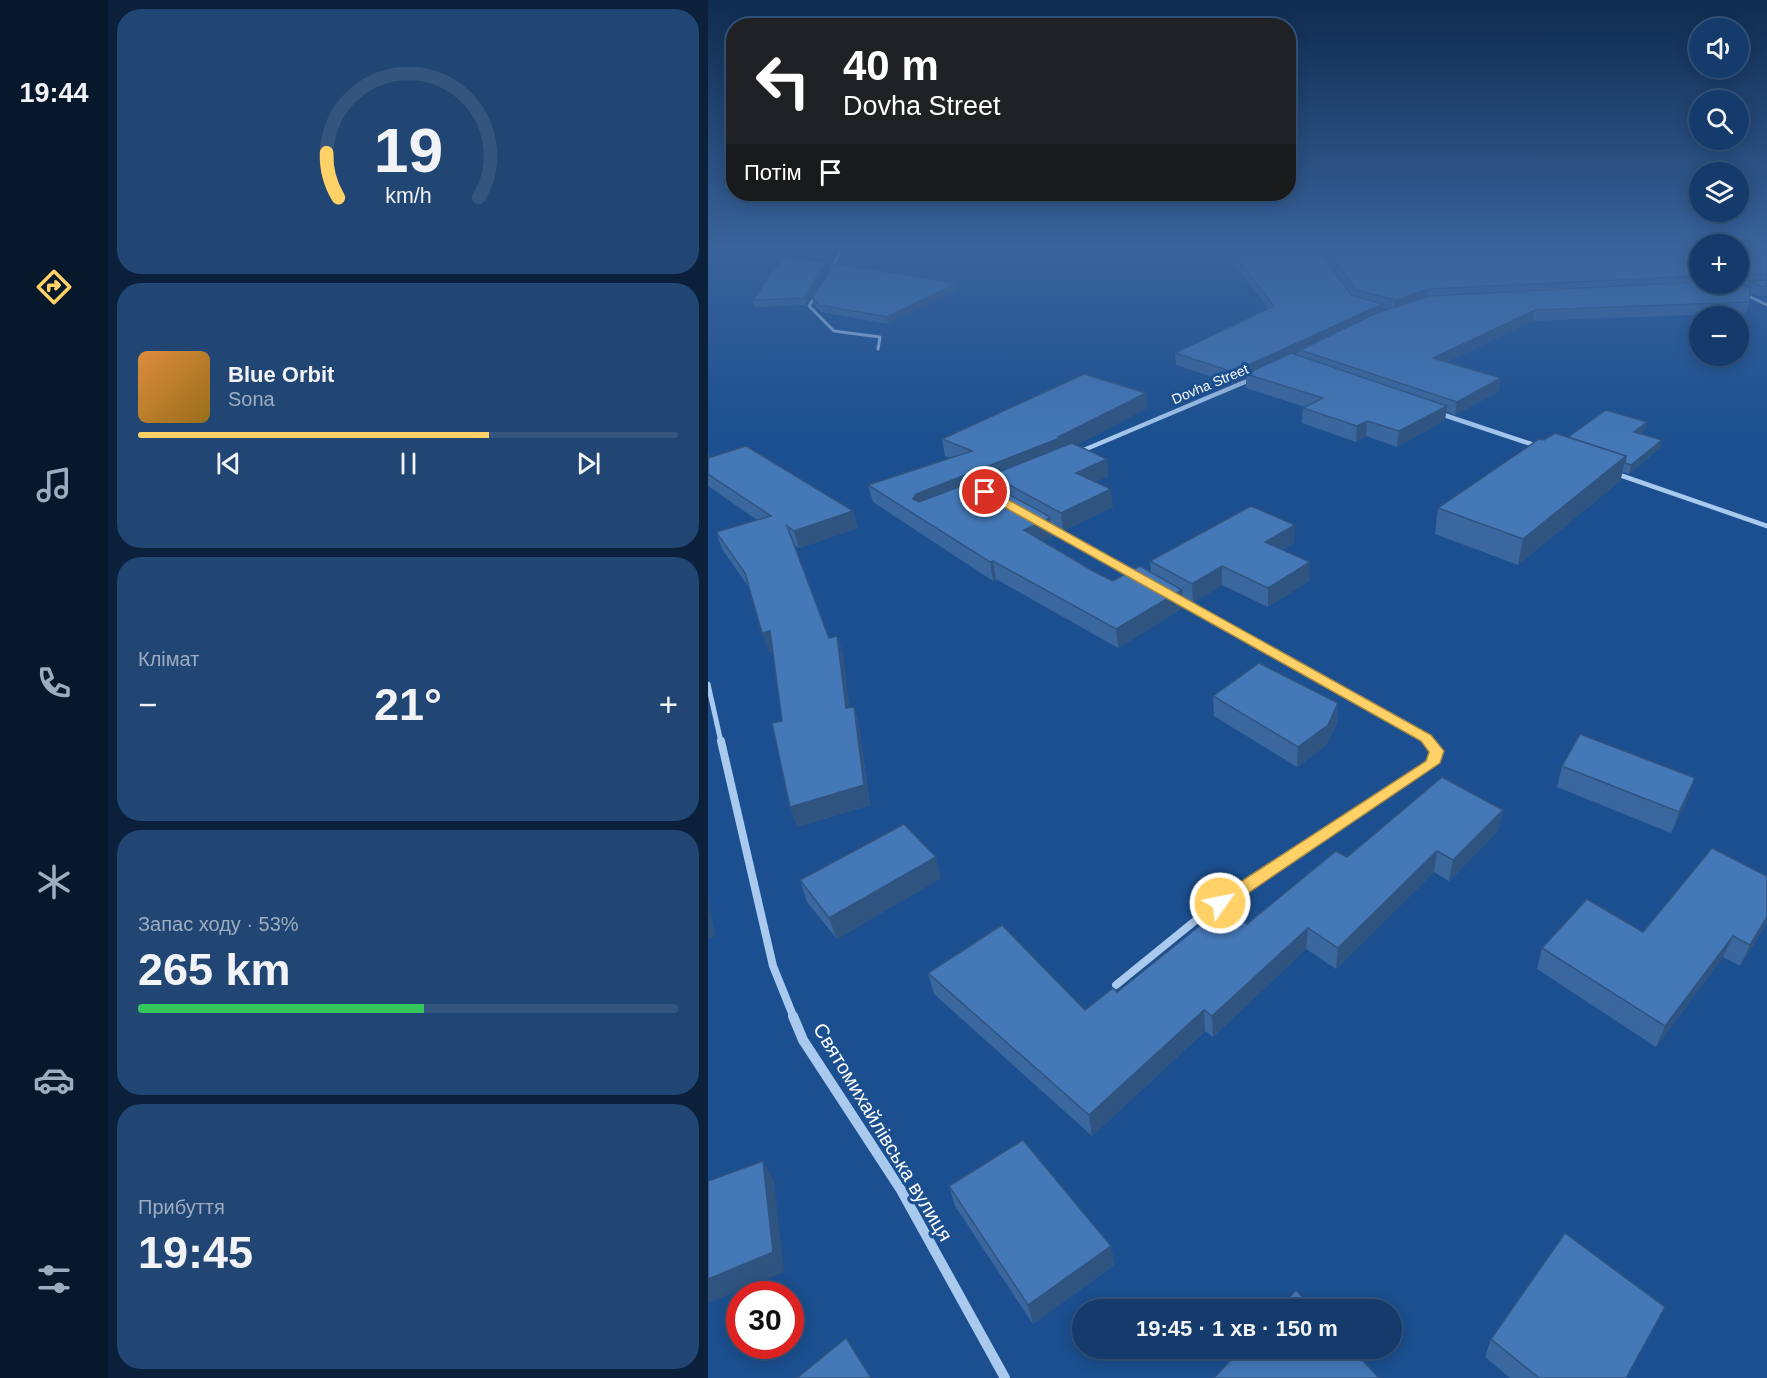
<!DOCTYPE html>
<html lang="uk">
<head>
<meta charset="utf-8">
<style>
	:root { --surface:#143b6b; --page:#214673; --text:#f1f3f6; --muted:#9dadc1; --line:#33557e; --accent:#ffd166 }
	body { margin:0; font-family:Arial,sans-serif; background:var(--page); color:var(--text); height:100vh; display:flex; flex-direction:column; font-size:22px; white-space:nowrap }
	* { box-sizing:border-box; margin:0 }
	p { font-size:20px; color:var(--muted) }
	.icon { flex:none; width:33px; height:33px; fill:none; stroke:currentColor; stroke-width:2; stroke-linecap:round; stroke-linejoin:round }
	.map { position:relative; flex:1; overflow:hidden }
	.sheet { display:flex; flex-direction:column; gap:9px; padding:9px; background:#0b203b; width:600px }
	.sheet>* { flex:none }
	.guide { position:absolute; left:18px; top:18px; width:570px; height:183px; border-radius:24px; box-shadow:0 3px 15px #0003,0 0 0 2px var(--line); background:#202124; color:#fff; overflow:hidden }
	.buttons { position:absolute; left:981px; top:18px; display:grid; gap:12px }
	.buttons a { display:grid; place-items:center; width:60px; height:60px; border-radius:50%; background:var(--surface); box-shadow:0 3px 15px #0003,0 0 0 2px var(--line); font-size:30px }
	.speed { position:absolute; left:18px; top:1281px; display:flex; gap:12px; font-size:30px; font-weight:700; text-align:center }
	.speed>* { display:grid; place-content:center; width:78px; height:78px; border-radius:50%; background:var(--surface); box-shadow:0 3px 15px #0003,0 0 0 2px var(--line); line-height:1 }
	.speed .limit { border:9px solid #d22; background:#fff; color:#111 }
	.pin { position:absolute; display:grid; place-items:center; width:51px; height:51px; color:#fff; margin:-26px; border:3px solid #fff; border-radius:50%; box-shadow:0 2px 6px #0007 }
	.me { position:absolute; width:66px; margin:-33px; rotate:57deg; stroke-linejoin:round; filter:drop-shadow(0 0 4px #0008) }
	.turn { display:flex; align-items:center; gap:21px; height:126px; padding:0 18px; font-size:27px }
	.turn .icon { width:78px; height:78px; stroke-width:2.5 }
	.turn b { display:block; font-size:42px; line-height:51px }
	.then { display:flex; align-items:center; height:57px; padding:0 18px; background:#0003; gap:12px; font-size:22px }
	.big { font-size:45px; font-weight:700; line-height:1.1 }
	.sheet .widget { flex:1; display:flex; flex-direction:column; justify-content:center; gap:9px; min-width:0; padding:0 21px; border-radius:24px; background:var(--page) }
	.sheet .dial { align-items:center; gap:0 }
	.dial svg { height:156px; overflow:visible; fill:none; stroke:var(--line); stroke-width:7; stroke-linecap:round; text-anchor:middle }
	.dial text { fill:var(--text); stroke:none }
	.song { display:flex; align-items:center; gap:18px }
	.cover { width:72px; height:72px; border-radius:9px; background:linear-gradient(135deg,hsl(30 70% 55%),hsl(40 70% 35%)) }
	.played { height:6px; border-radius:3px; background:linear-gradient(90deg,var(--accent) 65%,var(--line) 65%) }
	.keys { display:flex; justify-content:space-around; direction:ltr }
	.heat { display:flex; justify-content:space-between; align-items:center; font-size:33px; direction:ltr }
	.charge { height:9px; border-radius:4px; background:linear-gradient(90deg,#34c759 53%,var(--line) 0) }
	.trip { position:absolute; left:364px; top:1299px; width:330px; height:60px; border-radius:30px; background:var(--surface); box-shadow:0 3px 15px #0003,0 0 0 2px var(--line); font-weight:700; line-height:60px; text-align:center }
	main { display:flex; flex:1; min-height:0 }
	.tabs { display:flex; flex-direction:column; width:108px; justify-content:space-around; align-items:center; background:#08182b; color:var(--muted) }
	.tabs .icon { width:42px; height:42px }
	.tabs .active { color:var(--accent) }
	.tabs b { font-size:27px; color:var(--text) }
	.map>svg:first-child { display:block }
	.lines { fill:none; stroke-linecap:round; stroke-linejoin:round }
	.minor-far4 { stroke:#a9c9ee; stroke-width:3 }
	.minor-far3 { stroke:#a9c9ee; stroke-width:4.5 }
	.minor-far2 { stroke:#a9c9ee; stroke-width:5 }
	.minor-far1 { stroke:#a9c9ee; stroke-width:8 }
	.minor { stroke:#a9c9ee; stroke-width:10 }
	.wall { fill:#3a679d; fill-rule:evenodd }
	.shaded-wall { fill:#305480 }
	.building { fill:#4478b7; stroke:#305480; stroke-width:1.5 }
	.route { fill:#ffd166; stroke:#a68842; stroke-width:1.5 }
	.labels { text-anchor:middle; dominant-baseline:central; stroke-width:6; stroke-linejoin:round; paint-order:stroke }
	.far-street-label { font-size:14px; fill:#fff; stroke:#1b4f8f }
	.near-street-label { font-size:20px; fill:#fff; stroke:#1b4f8f }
</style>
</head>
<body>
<main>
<nav class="tabs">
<b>19:44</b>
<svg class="icon active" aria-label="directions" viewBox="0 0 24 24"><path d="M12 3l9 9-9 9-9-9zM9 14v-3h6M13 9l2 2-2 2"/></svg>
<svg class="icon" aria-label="music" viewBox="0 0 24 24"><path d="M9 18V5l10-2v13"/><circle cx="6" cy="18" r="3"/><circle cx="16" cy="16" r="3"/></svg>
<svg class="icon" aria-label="phone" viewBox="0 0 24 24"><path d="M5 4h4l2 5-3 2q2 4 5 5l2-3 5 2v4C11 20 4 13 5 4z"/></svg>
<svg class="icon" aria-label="climate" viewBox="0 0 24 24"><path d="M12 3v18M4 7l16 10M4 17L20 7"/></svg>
<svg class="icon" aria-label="car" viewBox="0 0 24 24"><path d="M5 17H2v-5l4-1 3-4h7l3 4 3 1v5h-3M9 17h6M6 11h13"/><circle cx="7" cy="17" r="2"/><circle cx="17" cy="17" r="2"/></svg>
<svg class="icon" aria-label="filters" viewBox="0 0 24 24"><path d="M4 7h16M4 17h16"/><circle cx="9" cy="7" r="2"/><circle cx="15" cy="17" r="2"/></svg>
</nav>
<section class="sheet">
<div class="widget dial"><svg viewBox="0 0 100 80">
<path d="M14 69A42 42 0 1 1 86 69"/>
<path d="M14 69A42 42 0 0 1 8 46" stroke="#ffd166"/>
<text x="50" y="56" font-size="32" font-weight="700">19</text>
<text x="50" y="72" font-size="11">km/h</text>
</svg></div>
<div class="widget">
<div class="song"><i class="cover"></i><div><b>Blue Orbit</b><p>Sona</p></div></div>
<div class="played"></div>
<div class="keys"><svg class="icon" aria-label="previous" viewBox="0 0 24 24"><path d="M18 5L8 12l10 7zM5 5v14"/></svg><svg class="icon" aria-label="pause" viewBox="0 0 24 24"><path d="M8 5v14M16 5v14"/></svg><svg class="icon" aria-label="next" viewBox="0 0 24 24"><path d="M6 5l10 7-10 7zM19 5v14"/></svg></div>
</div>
<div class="widget"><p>Клімат</p>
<div class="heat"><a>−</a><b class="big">21°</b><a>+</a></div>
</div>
<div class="widget"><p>Запас ходу · 53%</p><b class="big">265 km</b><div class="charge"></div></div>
<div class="widget"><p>Прибуття</p><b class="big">19:45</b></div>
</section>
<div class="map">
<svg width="1059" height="1378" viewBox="0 0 1059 1378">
	<rect width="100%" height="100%" fill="#1b4f8f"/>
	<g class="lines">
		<g class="minor-far4">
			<polyline points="123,271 133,249"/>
			<polyline points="1036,294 1059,305"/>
			<polyline points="108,295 101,306 126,331 172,337 170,349"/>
		</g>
		<g class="minor-far3">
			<polyline points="730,413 829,446"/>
			<polyline points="371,452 544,379"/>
			<polyline points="906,473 1059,526"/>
			<polyline points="338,526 349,532"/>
		</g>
		<g class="minor-far2">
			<polyline points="346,531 428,576"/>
			<polyline points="469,599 718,738 722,742"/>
			<polyline points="0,684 13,742"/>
		</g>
		<g class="minor-far1">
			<polyline points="13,741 65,966 86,1018"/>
			<polyline points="408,985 493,916 725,763 729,751 720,741"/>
		</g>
		<polyline class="minor" points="85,1016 95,1040 193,1190 297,1378"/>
	</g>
	<g class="wall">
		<path d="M515 249H610L643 295H644L610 249H992V284H1030V249L1059 250V296H1049L1042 292 1041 302 1038 313 825 321 739 362 791 391 747 415 738 411 737 420 689 447 658 436 648 442 594 423 595 408 597 407 538 388V378L525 384 468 365 467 353 560 308ZM1033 284H1041L1040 287ZM674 307 681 309 674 311Z"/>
		<polygon points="118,269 98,305 47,307 45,300"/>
		<polygon points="250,290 180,324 113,312 106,305 104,298"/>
		<polygon points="439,408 368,445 399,459 400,476 387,482 405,507 355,531 343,524 345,536 334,541 385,571 405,581 443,572 442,561 586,543 574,550 601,581 560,607 514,585 485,603 475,597 475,608 410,648 288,579 285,581 165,502 160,485 242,458 237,456 234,439"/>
		<polygon points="937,430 932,434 954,440 952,448 921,474 915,472 912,481 810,565 727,534 730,508 836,440 860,437"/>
		<polygon points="0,446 1,458 145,511 150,528 91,548 86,545 121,638 129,636 135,655 141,708 146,707 151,727 162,805 89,827 65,651 61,652 42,589 14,549 8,532 49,520 0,486"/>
		<polygon points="505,696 630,703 629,723 618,745 589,767 506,716"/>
		<polygon points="854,766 980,798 963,833 849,787"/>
		<polygon points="795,810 790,831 741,881 726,872 628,969 598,949 505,1037 497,1031 384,1136 226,994 220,973 377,1010 409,992 539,924 639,857"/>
		<polygon points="1059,876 1059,923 1032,966 1015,957 948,1047 829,969 834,948 935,932"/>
		<polygon points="233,878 129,939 99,902 92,880"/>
		<polygon points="241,1186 403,1246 406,1265 325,1324 247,1206"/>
		<polygon points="783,1339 918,1378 802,1378 777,1357"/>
	</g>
	<g class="shaded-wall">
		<polygon points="117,263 118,269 98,305 96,298"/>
		<polygon points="249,283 250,290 180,324 179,317"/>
		<polygon points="720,289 719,299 686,310 687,300"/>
		<polygon points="675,304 674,314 592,350 592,352 543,375 538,374 538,378 525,384 525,372"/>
		<polygon points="827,310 825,321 723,370 725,358"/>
		<polygon points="793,378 791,391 747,415 749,402"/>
		<polygon points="438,393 439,408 354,453 283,475 285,483 211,512 205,499 208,494 350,437"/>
		<polygon points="739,406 737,420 689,447 691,431"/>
		<polygon points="659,421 658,436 648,442 649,426"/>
		<polygon points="939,422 937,430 924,440 926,432"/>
		<polygon points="954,440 952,448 921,474 923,465"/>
		<polygon points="918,456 912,481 810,565 815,539"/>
		<polygon points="399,459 400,476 370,490 368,473"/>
		<polygon points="403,489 405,507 355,531 353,513"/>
		<polygon points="145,511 150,528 91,548 86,531"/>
		<polygon points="342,518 345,536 319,548 316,530"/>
		<polygon points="587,525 586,543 557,561 557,542"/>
		<polygon points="285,561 288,579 285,581 282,562"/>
		<polygon points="602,562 601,581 560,607 560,588"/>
		<polygon points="514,566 514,585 485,603 484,584"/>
		<polygon points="474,590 475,608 410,648 408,629"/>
		<polygon points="62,631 68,650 61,652 54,633"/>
		<polygon points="129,636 135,655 144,728 138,708"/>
		<polygon points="630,703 629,723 618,745 589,767 590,747"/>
		<polygon points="146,707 151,727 162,805 89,827 82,807"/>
		<polygon points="987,778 980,798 963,833 971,812"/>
		<polygon points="795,810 790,831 741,881 745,860"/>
		<polygon points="729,851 726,872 628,969 630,948"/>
		<polygon points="228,857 233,878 129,939 121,918"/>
		<polygon points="0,896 7,936 0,939"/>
		<polygon points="1059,917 1059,923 1032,966 1042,945"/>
		<polygon points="600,928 598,949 505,1037 504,1016"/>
		<polygon points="1025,936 1015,957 948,1047 957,1026"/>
		<polygon points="496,1010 497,1031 384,1136 381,1115"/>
		<polygon points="55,1161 66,1181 76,1272 0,1303 0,1279"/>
		<polygon points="403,1246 406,1265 325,1324 320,1305"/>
	</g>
	<g class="building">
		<polygon points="522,249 610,249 643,295 675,304 525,372 467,353 566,306"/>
		<polygon points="618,249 976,249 992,260 992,276 720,289 687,300 648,290"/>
		<polygon points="1030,249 1059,250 1059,274 1030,274"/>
		<polygon points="76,256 117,263 96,298 45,300"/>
		<polygon points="126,264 249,283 179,317 111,305 104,298"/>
		<polygon points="1059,280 1059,286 1052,286 1042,281"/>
		<polygon points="992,282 992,284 1030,284 1030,283 1042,288 1041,302 827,310 725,358 793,378 749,402 592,350 668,313 721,296"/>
		<polygon points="583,353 739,406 691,431 659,421 649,426 595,408 615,398 538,374"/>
		<polygon points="376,374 438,393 350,437 352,438 208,494 205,499 211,502 272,479 339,515 342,518 316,530 385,571 405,581 432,566 474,590 408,629 285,561 282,562 160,485 264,451 234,439"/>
		<polygon points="898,410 939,422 926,432 954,440 923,465 917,463 918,456 860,437"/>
		<polygon points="847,433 918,456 815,539 730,508 831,439 836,440"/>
		<polygon points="364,443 399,459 368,473 403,489 353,513 283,475"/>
		<polygon points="38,446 145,511 86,531 79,526 121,638 129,636 138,708 146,707 156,785 82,807 64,723 74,721 62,631 54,633 37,573 8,532 63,516 0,474 0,458"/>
		<polygon points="543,506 587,525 557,542 602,562 560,588 514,566 484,584 442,561"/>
		<polygon points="551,663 630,703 620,725 590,747 505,696"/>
		<polygon points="872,734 987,778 971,812 854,766"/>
		<polygon points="734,777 795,810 745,860 729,851 630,948 600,928 504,1016 496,1010 381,1115 220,973 294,925 377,1010 405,988 409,992 515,907 539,924 628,851 639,857"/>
		<polygon points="196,824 228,857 121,918 92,880"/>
		<polygon points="1004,848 1059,876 1059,917 1042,945 1025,936 957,1026 834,948 879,899 935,932"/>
		<polygon points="315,1140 403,1246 320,1305 241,1186"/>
		<polygon points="55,1161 65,1252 0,1279 0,1181"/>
		<polygon points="857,1233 957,1307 918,1378 831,1378 783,1339"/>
		<polygon points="588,1290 606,1310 570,1310"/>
		<polygon points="138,1338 163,1378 89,1378"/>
		<polygon points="534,1348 643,1348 671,1378 506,1378"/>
	</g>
	<linearGradient id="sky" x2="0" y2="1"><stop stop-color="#0f2b4f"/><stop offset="0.56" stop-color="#39639b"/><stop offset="1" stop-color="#39639b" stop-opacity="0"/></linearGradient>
	<rect width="1059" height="442" fill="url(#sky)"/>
	<polygon class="route" points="273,489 281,489 723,735 736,751 732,763 518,908 512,910 506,908 504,903 506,899 718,761 721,752 713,741 273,494"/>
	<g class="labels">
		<g class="far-street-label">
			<text transform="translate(502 384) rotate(-23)">Dovha Street</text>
		</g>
		<g class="near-street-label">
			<text transform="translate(175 1132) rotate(59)">Святомихайлівська вулиця</text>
		</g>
	</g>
</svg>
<div class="buttons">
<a><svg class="icon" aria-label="sound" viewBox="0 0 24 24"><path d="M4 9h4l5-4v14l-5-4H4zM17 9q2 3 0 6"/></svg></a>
<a><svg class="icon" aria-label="search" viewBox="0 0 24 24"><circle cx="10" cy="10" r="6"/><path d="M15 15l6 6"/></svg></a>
<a><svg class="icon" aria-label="layers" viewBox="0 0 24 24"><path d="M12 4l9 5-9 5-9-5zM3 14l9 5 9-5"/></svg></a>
<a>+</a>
<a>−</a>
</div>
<div class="speed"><div class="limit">30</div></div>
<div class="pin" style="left:277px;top:492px;background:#d93025"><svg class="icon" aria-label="arrive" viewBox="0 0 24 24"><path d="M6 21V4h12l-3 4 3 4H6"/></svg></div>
<svg class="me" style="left:512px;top:903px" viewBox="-20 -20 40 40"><circle r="17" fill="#ffd166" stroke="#fff" stroke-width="3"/><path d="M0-11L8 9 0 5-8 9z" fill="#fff"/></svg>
<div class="trip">19:45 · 1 хв · 150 m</div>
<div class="guide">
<div class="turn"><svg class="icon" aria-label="left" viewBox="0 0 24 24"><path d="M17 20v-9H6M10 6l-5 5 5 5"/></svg><div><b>40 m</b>Dovha Street</div></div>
<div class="then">Потім<svg class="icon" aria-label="arrive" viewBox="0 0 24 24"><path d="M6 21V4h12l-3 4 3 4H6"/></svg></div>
</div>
</div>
</main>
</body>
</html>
